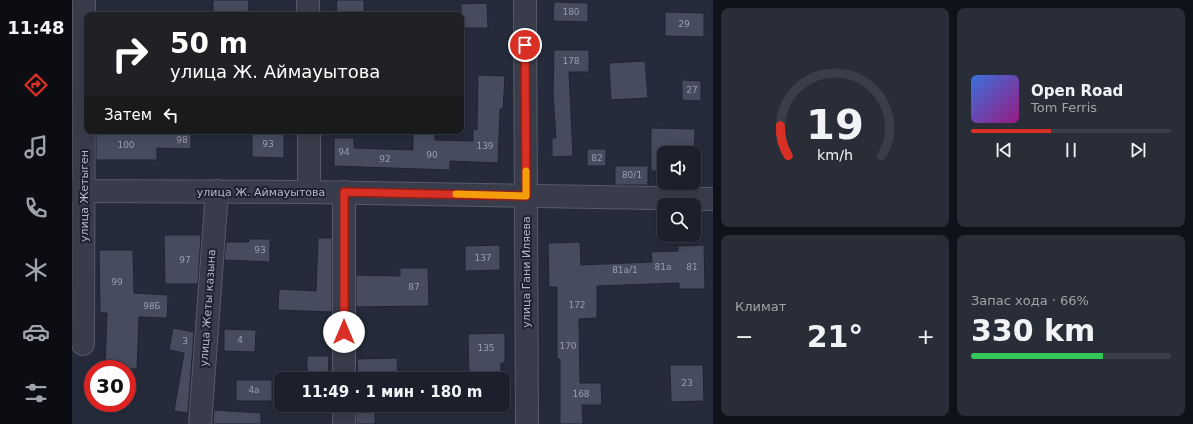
<!DOCTYPE html>
<html lang="ru">
<head>
<meta charset="utf-8">
<style>
	:root { --surface:#1c202c; --page:#292d38; --text:#f1f3f6; --muted:#a0a3a9; --line:#3a3e48; --accent:#d93025 }
	body { margin:0; font-family:"DejaVu Sans",sans-serif; background:var(--page); color:var(--text); height:100vh; display:flex; flex-direction:column; font-size:15px; white-space:nowrap }
	* { box-sizing:border-box; margin:0 }
	p { font-size:13px; color:var(--muted) }
	.icon { flex:none; width:22px; height:22px; fill:none; stroke:currentColor; stroke-width:2; stroke-linecap:round; stroke-linejoin:round }
	.map { position:relative; flex:1; overflow:hidden }
	.drawer { display:flex; flex-direction:column; gap:8px; padding:8px; background:#0f1218; width:480px }
	.drawer>* { flex:none }
	.guide { position:absolute; left:12px; top:12px; width:380px; height:122px; border-radius:8px; box-shadow:0 2px 10px #0003,0 0 0 1px var(--line); background:#202124; color:#fff; overflow:hidden }
	.buttons { position:absolute; left:585px; top:146px; display:grid; gap:8px }
	.buttons a { display:grid; place-items:center; width:44px; height:44px; border-radius:8px; background:var(--surface); box-shadow:0 2px 10px #0003,0 0 0 1px var(--line); font-size:20px }
	.speed { position:absolute; left:12px; top:360px; display:flex; gap:8px; font-size:20px; font-weight:700; text-align:center }
	.speed>* { display:grid; place-content:center; width:52px; height:52px; border-radius:50%; background:var(--surface); box-shadow:0 2px 10px #0003,0 0 0 1px var(--line); line-height:1 }
	.speed .limit { border:6px solid #d22; background:#fff; color:#111 }
	.pin { position:absolute; display:grid; place-items:center; width:34px; height:34px; color:#fff; margin:-17px; border:2px solid #fff; border-radius:50%; box-shadow:0 1px 4px #0007 }
	.me { position:absolute; width:44px; margin:-22px; rotate:0deg; stroke-linejoin:round; filter:drop-shadow(0 0 3px #0008) }
	.turn { display:flex; align-items:center; gap:14px; height:84px; padding:0 20px; font-size:18px }
	.turn .icon { width:52px; height:52px; stroke-width:2.5 }
	.turn b { display:block; font-size:28px; line-height:34px }
	.then { display:flex; align-items:center; height:38px; padding:0 20px; background:#0003; gap:8px; font-size:15px }
	.big { font-size:30px; font-weight:700; line-height:1.1 }
	.drawer .widget { flex:1; display:flex; flex-direction:column; justify-content:center; gap:6px; min-width:0; padding:0 14px; border-radius:8px; background:var(--page) }
	.drawer .dial { align-items:center; gap:0 }
	.dial svg { height:104px; overflow:visible; fill:none; stroke:var(--line); stroke-width:7; stroke-linecap:round; text-anchor:middle }
	.dial text { fill:var(--text); stroke:none }
	.song { display:flex; align-items:center; gap:12px }
	.cover { width:48px; height:48px; border-radius:6px; background:linear-gradient(135deg,hsl(220 70% 55%),hsl(310 70% 35%)) }
	.played { height:4px; border-radius:2px; background:linear-gradient(90deg,var(--accent) 40%,var(--line) 40%) }
	.keys { display:flex; justify-content:space-around; direction:ltr }
	.heat { display:flex; justify-content:space-between; align-items:center; font-size:22px; direction:ltr }
	.charge { height:6px; border-radius:3px; background:linear-gradient(90deg,#34c759 66%,var(--line) 0) }
	.drawer .tiles { flex:1; display:grid; gap:8px; grid-template-columns:repeat(2,1fr) }
	.trip { position:absolute; left:202px; top:372px; width:236px; height:40px; border-radius:8px; background:var(--surface); box-shadow:0 2px 10px #0003,0 0 0 1px var(--line); font-weight:700; line-height:40px; text-align:center }
	main { display:flex; flex:1; min-height:0 }
	.tabs { display:flex; flex-direction:column; width:72px; justify-content:space-around; align-items:center; background:#0b0d12; color:var(--muted) }
	.tabs .icon { width:28px; height:28px }
	.tabs .current { color:var(--accent) }
	.tabs b { font-size:18px; color:var(--text) }
	.map>svg:first-child { display:block }
	.building { fill:#464c5e; stroke:#202432 }
	.lines { fill:none; stroke-linecap:round; stroke-linejoin:round }
	.minor-casing { stroke:#575b69; stroke-width:24 }
	.minor { stroke:#393d4b; stroke-width:22 }
	.route-casing { stroke:#8d1f18; stroke-width:10 }
	.route { stroke:#d93025; stroke-width:7 }
	.slow { stroke:#f59e0b; stroke-width:7 }
	.labels { text-anchor:middle; dominant-baseline:central; stroke-width:4; stroke-linejoin:round; paint-order:stroke }
	.number-label { font-size:9px; fill:#989dac }
	.street-label { font-size:11px; fill:#b4b8c6; stroke:#1e2230 }
</style>
</head>
<body>
<main>
<nav class="tabs">
<b>11:48</b>
<svg class="icon current" aria-label="directions" viewBox="0 0 24 24"><path d="M12 3l9 9-9 9-9-9zM9 14v-3h6M13 9l2 2-2 2"/></svg>
<svg class="icon" aria-label="music" viewBox="0 0 24 24"><path d="M9 18V5l10-2v13"/><circle cx="6" cy="18" r="3"/><circle cx="16" cy="16" r="3"/></svg>
<svg class="icon" aria-label="phone" viewBox="0 0 24 24"><path d="M5 4h4l2 5-3 2q2 4 5 5l2-3 5 2v4C11 20 4 13 5 4z"/></svg>
<svg class="icon" aria-label="climate" viewBox="0 0 24 24"><path d="M12 3v18M4 7l16 10M4 17L20 7"/></svg>
<svg class="icon" aria-label="car" viewBox="0 0 24 24"><path d="M5 17H2v-5l4-1 3-4h7l3 4 3 1v5h-3M9 17h6M6 11h13"/><circle cx="7" cy="17" r="2"/><circle cx="17" cy="17" r="2"/></svg>
<svg class="icon" aria-label="filters" viewBox="0 0 24 24"><path d="M4 7h16M4 17h16"/><circle cx="9" cy="7" r="2"/><circle cx="15" cy="17" r="2"/></svg>
</nav>
<div class="map">
<svg width="641" height="424" viewBox="0 0 641 424">
	<rect width="100%" height="100%" fill="#252b3a"/>
	<g class="building">
		<polygon points="141,0 177,0 176,15 141,15"/>
		<polygon points="265,0 292,0 292,15 264,15"/>
		<polygon points="482,2 516,3 516,22 481,21"/>
		<polygon points="415,3 416,28 389,28 389,4"/>
		<polygon points="593,12 632,13 632,37 593,36"/>
		<polygon points="482,50 517,50 517,72 497,72 501,156 480,157 480,138 484,138 481,94"/>
		<polygon points="573,61 576,98 539,100 537,63"/>
		<polygon points="406,75 433,76 431,109 428,109 426,163 378,161 378,170 262,166 262,138 282,138 282,148 341,150 341,131 363,131 363,140 401,141 401,129 405,130"/>
		<polygon points="610,80 629,81 629,101 610,100"/>
		<polygon points="579,128 623,129 622,153 592,153 592,171 579,171"/>
		<polygon points="24,131 119,131 119,149 85,148 85,160 24,160"/>
		<polygon points="180,131 212,131 212,158 180,157"/>
		<rect x="515" y="149" width="19" height="17"/>
		<rect x="543" y="166" width="33" height="19"/>
		<polygon points="92,235 129,235 126,284 93,284"/>
		<polygon points="246,238 260,238 260,312 206,310 207,289 244,291"/>
		<polygon points="177,239 198,239 198,262 152,260 154,242 177,242"/>
		<polygon points="508,242 509,265 580,262 579,252 606,251 606,246 632,245 633,289 607,289 607,283 525,286 525,318 507,319 508,383 529,383 530,405 510,405 511,424 488,424 488,359 485,359 485,287 477,287 476,243"/>
		<polygon points="428,245 428,270 393,271 393,246"/>
		<polygon points="27,250 61,250 62,293 96,295 95,318 67,317 65,369 33,369 35,313 28,313"/>
		<polygon points="328,268 356,268 357,306 284,307 284,275 328,276"/>
		<polygon points="101,328 122,332 116,413 102,411 112,353 97,350"/>
		<polygon points="152,329 184,330 183,352 152,351"/>
		<polygon points="433,333 433,363 429,363 429,379 397,379 396,334"/>
		<polygon points="235,356 257,356 256,379 235,379"/>
		<polygon points="325,358 326,379 286,379 285,359"/>
		<polygon points="598,365 631,365 632,401 599,402"/>
		<rect x="164" y="380" width="36" height="21"/>
		<rect x="284" y="405" width="19" height="19"/>
		<polygon points="142,410 189,413 189,424 141,424"/>
	</g>
	<g class="lines">
		<defs>
			<g id="minor">
				<polyline points="236,0 236,15"/>
				<polyline points="453,0 455,424"/>
				<polyline points="237,131 237,192"/>
				<polyline points="0,191 237,192 641,199"/>
				<polyline points="272,192 272,379"/>
				<polyline points="11,344 12,0"/>
				<polyline points="272,405 272,424"/>
				<polyline points="128,424 145,191"/>
			</g>
		</defs>
		<use href="#minor" class="minor-casing"/>
		<use href="#minor" class="minor"/>
	</g>
	<g class="lines">
		<defs>
			<polyline id="route" points="272,332 272,192 454,196 453,45"/>
		</defs>
		<use href="#route" class="route-casing"/>
		<use href="#route" class="route"/>
		<polyline class="slow" points="384,194 454,196 454,171"/>
	</g>
	<g class="labels">
		<g class="number-label">
			<text x="499" y="12">180</text>
			<text x="612" y="24">29</text>
			<text x="499" y="61">178</text>
			<text x="620" y="90">27</text>
			<text x="110" y="140">98</text>
			<text x="196" y="144">93</text>
			<text x="54" y="145">100</text>
			<text x="413" y="146">139</text>
			<text x="272" y="152">94</text>
			<text x="360" y="155">90</text>
			<text x="525" y="158">82</text>
			<text x="313" y="159">92</text>
			<text x="560" y="175">80/1</text>
			<text x="188" y="250">93</text>
			<text x="411" y="258">137</text>
			<text x="113" y="260">97</text>
			<text x="591" y="267">81а</text>
			<text x="620" y="267">81</text>
			<text x="553" y="270">81а/1</text>
			<text x="45" y="282">99</text>
			<text x="342" y="287">87</text>
			<text x="505" y="305">172</text>
			<text x="80" y="306">98Б</text>
			<text x="168" y="340">4</text>
			<text x="113" y="341">3</text>
			<text x="496" y="346">170</text>
			<text x="414" y="348">135</text>
			<text x="615" y="383">23</text>
			<text x="182" y="390">4а</text>
			<text x="509" y="394">168</text>
		</g>
		<g class="street-label">
			<text x="189" y="192">улица Ж. Аймауытова</text>
			<text transform="translate(12 196) rotate(-90)">улица Жетыген</text>
			<text transform="translate(454 272) rotate(-90)">улица Гани Иляева</text>
			<text transform="translate(136 308) rotate(-86)">улица Жеты казына</text>
		</g>
	</g>
</svg>
<div class="buttons">
<a><svg class="icon" aria-label="sound" viewBox="0 0 24 24"><path d="M4 9h4l5-4v14l-5-4H4zM17 9q2 3 0 6"/></svg></a>
<a><svg class="icon" aria-label="search" viewBox="0 0 24 24"><circle cx="10" cy="10" r="6"/><path d="M15 15l6 6"/></svg></a>
</div>
<div class="speed"><div class="limit">30</div></div>
<div class="pin" style="left:453px;top:45px;background:#d93025"><svg class="icon" aria-label="arrive" viewBox="0 0 24 24"><path d="M6 21V4h12l-3 4 3 4H6"/></svg></div>
<svg class="me" style="left:272px;top:332px" viewBox="-20 -20 40 40"><circle r="19" fill="#fff"/><path d="M0-13L10 11 0 6-10 11z" fill="#d93025"/></svg>
<div class="trip">11:49 · 1 мин · 180 m</div>
<div class="guide">
<div class="turn"><svg class="icon" aria-label="right" viewBox="0 0 24 24"><path d="M7 20v-9h11M14 6l5 5-5 5"/></svg><div><b>50 m</b>улица Ж. Аймауытова</div></div>
<div class="then">Затем<svg class="icon" aria-label="left" viewBox="0 0 24 24"><path d="M17 20v-9H6M10 6l-5 5 5 5"/></svg></div>
</div>
</div>
<section class="drawer">
<div class="tiles">
<div class="widget dial"><svg viewBox="0 0 100 80">
<path d="M14 69A42 42 0 1 1 86 69"/>
<path d="M14 69A42 42 0 0 1 8 46" stroke="#d93025"/>
<text x="50" y="56" font-size="32" font-weight="700">19</text>
<text x="50" y="72" font-size="11">km/h</text>
</svg></div>
<div class="widget">
<div class="song"><i class="cover"></i><div><b>Open Road</b><p>Tom Ferris</p></div></div>
<div class="played"></div>
<div class="keys"><svg class="icon" aria-label="previous" viewBox="0 0 24 24"><path d="M18 5L8 12l10 7zM5 5v14"/></svg><svg class="icon" aria-label="pause" viewBox="0 0 24 24"><path d="M8 5v14M16 5v14"/></svg><svg class="icon" aria-label="next" viewBox="0 0 24 24"><path d="M6 5l10 7-10 7zM19 5v14"/></svg></div>
</div>
<div class="widget"><p>Климат</p>
<div class="heat"><a>−</a><b class="big">21°</b><a>+</a></div>
</div>
<div class="widget"><p>Запас хода · 66%</p><b class="big">330 km</b><div class="charge"></div></div>
</div>
</section>
</main>
</body>
</html>
